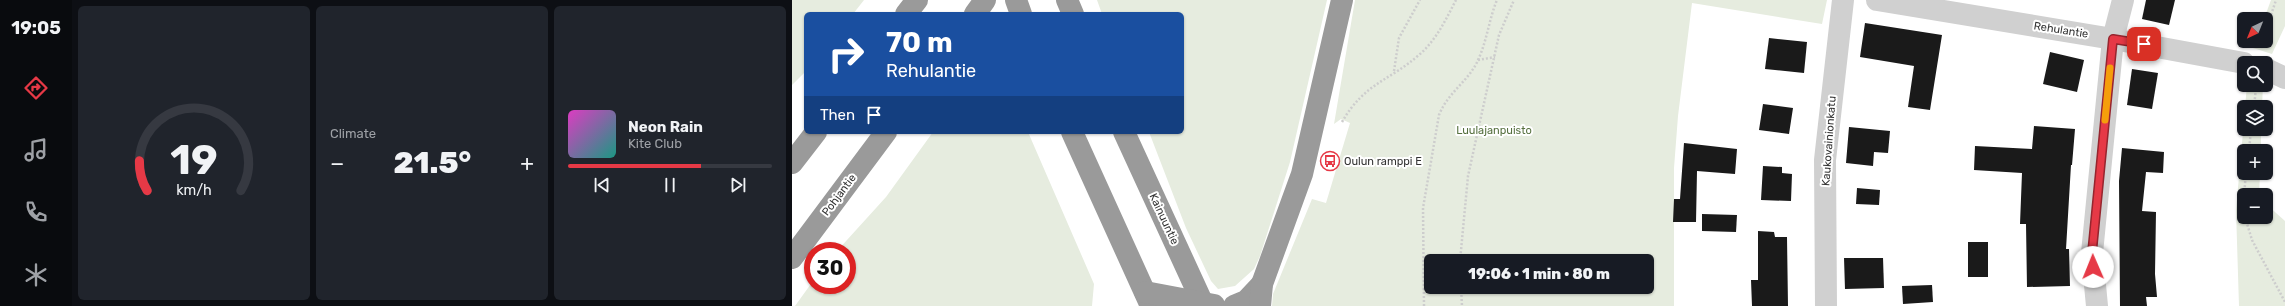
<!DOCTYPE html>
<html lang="en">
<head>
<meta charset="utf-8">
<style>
	:root { --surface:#171b24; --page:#20242c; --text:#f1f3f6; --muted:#9ea1a6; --line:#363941; --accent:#e63946 }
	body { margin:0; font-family:Rubik,sans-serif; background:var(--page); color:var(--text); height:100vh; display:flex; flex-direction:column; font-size:15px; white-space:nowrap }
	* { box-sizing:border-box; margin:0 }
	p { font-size:13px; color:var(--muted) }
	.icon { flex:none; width:22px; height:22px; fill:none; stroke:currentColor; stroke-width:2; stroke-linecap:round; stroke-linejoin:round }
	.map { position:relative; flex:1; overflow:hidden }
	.details { display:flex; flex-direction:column; gap:6px; padding:6px; background:#0d0f14; width:720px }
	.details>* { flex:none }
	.banner { position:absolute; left:12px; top:12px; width:380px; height:122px; border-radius:6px; box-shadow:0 1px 3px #0004; background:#1a4fa0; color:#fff; overflow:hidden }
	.needle { width:26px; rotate:223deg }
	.controls { position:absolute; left:1445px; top:12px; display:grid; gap:8px }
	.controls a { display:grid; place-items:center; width:36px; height:36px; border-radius:6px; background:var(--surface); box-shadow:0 1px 3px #0004; font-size:20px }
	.speed { position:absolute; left:12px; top:242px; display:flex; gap:8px; font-size:20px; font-weight:700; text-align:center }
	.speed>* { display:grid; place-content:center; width:52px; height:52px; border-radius:50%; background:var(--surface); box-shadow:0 1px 3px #0004; line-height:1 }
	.speed .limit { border:6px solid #d22; background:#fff; color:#111 }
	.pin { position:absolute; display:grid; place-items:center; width:34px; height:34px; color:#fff; margin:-17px; border-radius:8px; box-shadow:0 2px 6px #0006 }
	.me { position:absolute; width:44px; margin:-22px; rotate:359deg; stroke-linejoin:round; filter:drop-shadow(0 0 3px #0008) }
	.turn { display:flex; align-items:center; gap:14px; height:84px; padding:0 16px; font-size:18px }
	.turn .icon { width:52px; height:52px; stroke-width:2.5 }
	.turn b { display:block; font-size:28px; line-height:34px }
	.then { display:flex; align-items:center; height:38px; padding:0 16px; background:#0003; gap:8px; font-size:15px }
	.big { font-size:30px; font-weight:800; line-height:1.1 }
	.details .tile { flex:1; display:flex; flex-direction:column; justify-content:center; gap:6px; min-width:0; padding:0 14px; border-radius:6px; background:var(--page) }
	.details .dial { align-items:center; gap:0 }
	.dial svg { height:104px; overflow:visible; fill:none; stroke:var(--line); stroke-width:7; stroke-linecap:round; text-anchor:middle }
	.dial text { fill:var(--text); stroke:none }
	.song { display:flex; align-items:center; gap:12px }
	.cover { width:48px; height:48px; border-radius:6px; background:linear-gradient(135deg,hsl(310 70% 55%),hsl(170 70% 35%)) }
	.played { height:4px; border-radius:2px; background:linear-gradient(90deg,var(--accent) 65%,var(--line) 65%) }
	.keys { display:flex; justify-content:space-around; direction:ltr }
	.heat { display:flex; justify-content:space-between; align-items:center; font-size:22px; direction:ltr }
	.details .tiles { flex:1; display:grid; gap:6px; grid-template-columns:repeat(3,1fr) }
	.trip { position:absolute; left:632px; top:254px; width:230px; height:40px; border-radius:6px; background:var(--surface); box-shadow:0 1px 3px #0004; font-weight:800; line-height:40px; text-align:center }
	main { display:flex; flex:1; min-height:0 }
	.tab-bar { display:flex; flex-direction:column; width:72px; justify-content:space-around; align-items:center; background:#090b0e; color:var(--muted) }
	.tab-bar .icon { width:28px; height:28px }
	.tab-bar .selected { color:var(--accent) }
	.tab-bar b { font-size:18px; color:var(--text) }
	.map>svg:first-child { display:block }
	.green { fill:#e6ecdf; fill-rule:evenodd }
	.building { fill:#1a1a1a }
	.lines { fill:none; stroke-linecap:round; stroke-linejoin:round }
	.path { stroke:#cdcdcd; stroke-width:2.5; stroke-dasharray:2 2; stroke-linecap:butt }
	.street { stroke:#d0d0d0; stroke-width:22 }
	.highway { stroke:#9a9a9a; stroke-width:22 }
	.route-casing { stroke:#96252e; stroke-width:10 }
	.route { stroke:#e63946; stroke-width:7 }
	.slow { stroke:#f59e0b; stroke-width:7 }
	.labels { text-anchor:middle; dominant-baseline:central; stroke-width:4; stroke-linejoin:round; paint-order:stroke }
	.street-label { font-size:11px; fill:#333; stroke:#fff }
	.park-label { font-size:11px; fill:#56703f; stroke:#fff }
	.poi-label { font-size:11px; fill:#333; stroke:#fff; text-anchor:start }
</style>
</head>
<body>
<main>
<nav class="tab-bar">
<b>19:05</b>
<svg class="icon selected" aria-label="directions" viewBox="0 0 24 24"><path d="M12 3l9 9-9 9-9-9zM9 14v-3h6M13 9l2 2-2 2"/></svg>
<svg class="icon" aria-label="music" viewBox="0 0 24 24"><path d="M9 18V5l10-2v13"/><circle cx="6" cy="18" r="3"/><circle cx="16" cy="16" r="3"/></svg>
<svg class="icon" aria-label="phone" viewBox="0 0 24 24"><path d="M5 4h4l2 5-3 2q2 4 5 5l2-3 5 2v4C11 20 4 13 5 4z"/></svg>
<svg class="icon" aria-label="climate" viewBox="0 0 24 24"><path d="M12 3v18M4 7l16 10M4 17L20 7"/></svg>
</nav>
<section class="details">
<div class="tiles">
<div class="tile dial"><svg viewBox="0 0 100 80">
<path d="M14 69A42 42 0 1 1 86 69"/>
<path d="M14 69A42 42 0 0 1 8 46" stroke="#e63946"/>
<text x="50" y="56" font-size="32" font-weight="700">19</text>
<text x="50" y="72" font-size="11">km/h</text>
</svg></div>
<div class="tile"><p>Climate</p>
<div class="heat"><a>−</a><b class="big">21.5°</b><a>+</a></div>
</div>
<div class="tile">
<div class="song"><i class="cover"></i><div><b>Neon Rain</b><p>Kite Club</p></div></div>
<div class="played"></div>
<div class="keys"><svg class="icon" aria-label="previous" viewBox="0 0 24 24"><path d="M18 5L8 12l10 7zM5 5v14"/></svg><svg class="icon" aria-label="pause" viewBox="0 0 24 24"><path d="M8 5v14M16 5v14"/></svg><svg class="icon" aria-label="next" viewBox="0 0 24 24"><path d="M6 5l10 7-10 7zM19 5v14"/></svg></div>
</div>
</div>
</section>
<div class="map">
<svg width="1493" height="306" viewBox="0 0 1493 306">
	<rect width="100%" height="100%" fill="#fff"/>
	<g class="green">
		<polygon points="0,0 72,0 61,14 14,14 14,71 0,85"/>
		<polygon points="305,0 535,0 498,162 468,256 462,269 443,286 426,289 419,281 394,228 357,132 390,132 390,14 310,14"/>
		<path d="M563 0H1035L1030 24 900 3 886 116 882 168V306H480L481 294 520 199 534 203 558 123 549 119 542 124ZM639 261H855V287H639Z"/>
		<polygon points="1479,0 1493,0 1493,26 1480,54 1461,48 1464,41 1474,41 1474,19 1472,19"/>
		<polygon points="1455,85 1471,85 1470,107 1453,107"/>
		<polygon points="1452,121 1452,129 1469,129 1469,151 1452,151 1452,173 1468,173 1467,195 1452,195 1452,217 1474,217 1474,204 1493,221 1493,306 1447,306 1444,210"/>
		<polygon points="141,132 236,132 302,284 300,306 3,306 21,281 21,285 55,285 55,251 45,251 94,197"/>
	</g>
	<g class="building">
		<polygon points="1354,0 1383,0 1377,25 1350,19"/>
		<polygon points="1073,23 1150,35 1138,110 1116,107 1122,66 1068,57"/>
		<polygon points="977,38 1015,42 1012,73 973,69"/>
		<polygon points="1258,52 1292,60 1285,92 1251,84"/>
		<polygon points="1340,69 1366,73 1360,109 1335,105"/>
		<polygon points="971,104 1001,108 997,134 967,130"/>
		<polygon points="1242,126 1283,129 1280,165 1279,165 1274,249 1277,249 1278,286 1235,287 1234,224 1228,224 1230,173 1182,170 1183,146 1240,149"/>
		<polygon points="1057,127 1098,131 1096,153 1082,152 1081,166 1054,163"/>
		<polygon points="892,143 945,149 943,174 905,171 904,222 881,222 882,199 888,199"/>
		<polygon points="1330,148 1372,152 1371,173 1354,172 1350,211 1364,212 1363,274 1365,297 1354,297 1355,306 1328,306 1327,181"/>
		<polygon points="971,166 990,167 990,173 1000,174 999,201 969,200"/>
		<polygon points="1065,188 1088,190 1087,205 1064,204"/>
		<polygon points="910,214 945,215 944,232 910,231"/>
		<polygon points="966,231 982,232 983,237 995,237 996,306 960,306 959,280 966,280"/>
		<rect x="1176" y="242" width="20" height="35"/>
		<polygon points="1052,258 1091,258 1092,288 1053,289"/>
		<polygon points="1140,285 1141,302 1111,304 1110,286"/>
	</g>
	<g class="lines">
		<g class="path">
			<polyline points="1474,30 1484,0"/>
			<polyline points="1469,48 1471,41"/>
			<polyline points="686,60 703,57"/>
			<polyline points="602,71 607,38 628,0"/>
			<polyline points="1462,107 1464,88"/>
			<path d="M550 122C573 82 598 81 628 54 645 39 654 19 664 0"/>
			<polyline points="1457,151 1459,129"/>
			<polyline points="1452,195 1454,173"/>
			<polyline points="1452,199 1452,212"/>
			<polyline points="1453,217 1460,240 1493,302"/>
			<polyline points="668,261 676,176 707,35 722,0"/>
			<polyline points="669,287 670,306"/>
			<path d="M632 306 631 208 647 115C656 92 677 81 686 60 695 41 697 19 705 0"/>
		</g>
		<g class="street">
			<polyline points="1085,0 1321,39 1452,63"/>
			<polyline points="1474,69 1493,78"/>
			<polyline points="1034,306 1033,160 1051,0"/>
			<polyline points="1305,306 1300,253 1321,39 1331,0"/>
		</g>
		<g class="highway">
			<polyline points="224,0 229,14"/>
			<polyline points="275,0 281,14"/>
			<polyline points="114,14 125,0"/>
			<polyline points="183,14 193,0"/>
			<polyline points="280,132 359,306"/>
			<polyline points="332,132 412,306"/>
			<polyline points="0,163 24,132"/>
			<polyline points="0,258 94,132"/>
			<polyline points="353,292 422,305"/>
			<polyline points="442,306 454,301 470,284"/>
			<polyline points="468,306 470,284 510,174 550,0"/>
		</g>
	</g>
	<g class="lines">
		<defs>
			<polyline id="route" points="1301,267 1300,253 1321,39 1352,44"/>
		</defs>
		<use href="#route" class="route-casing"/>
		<use href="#route" class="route"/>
		<polyline class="slow" points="1313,120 1318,68"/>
	</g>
	<defs>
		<symbol id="bus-ring" viewBox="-11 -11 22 22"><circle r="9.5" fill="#fff" stroke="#e63946" stroke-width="1.5"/><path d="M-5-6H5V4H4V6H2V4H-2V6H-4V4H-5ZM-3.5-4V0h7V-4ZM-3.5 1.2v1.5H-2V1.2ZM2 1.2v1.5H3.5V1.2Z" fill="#e63946"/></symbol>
	</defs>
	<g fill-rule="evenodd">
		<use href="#bus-ring" x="527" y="150" width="22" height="22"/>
	</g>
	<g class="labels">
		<g class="street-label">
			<text transform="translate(1269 30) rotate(9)">Rehulantie</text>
			<text transform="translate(1037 141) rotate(-86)">Kaukovainionkatu</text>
			<text transform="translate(47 195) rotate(-53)">Pohjantie</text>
			<text transform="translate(372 219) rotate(65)">Kainuuntie</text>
		</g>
		<g class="park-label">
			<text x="702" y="130">Luulajanpuisto</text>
		</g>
		<g class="poi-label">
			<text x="552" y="161">Oulun ramppi E</text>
		</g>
	</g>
</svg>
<div class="controls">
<a><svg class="needle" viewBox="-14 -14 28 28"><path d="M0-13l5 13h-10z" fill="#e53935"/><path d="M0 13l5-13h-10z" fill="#9ea1a6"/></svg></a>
<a><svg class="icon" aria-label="search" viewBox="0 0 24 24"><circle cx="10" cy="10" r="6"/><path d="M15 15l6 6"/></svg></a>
<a><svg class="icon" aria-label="layers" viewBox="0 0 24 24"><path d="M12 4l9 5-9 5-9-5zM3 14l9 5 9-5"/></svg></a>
<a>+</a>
<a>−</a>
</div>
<div class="speed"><div class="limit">30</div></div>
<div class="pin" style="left:1352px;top:44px;background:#d93025"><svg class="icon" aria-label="arrive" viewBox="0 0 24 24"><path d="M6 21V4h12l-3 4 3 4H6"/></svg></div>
<svg class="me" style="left:1301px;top:267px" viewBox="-20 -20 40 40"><circle r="19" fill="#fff"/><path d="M0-13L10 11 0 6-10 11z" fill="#e63946"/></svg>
<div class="trip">19:06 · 1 min · 80 m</div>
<div class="banner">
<div class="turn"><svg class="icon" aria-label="right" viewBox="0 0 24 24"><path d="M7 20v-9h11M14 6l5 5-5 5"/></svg><div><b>70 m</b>Rehulantie</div></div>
<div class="then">Then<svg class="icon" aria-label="arrive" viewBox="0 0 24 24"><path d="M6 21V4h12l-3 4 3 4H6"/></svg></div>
</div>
</div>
</main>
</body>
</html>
